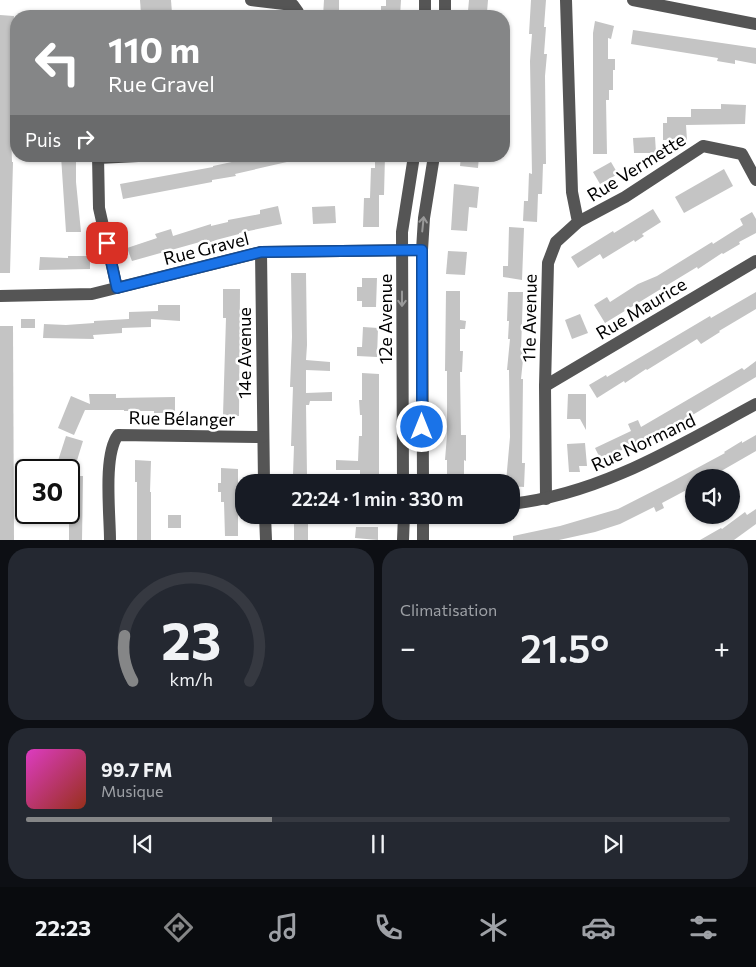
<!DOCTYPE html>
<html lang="fr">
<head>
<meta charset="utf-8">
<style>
	:root { --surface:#171b24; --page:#242831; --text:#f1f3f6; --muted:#9ea1a6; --line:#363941; --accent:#858687 }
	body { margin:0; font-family:Commissioner,sans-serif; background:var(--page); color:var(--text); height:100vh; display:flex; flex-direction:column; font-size:19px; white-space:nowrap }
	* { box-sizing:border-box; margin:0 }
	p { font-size:16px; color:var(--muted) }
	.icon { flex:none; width:28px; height:28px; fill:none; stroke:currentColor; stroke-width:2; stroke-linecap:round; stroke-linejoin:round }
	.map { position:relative; height:540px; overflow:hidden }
	.panel { display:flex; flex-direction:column; gap:8px; padding:8px; background:#0d0f14; flex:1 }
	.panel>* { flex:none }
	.banner { position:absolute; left:10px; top:10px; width:500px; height:152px; border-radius:20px; box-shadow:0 1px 4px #0004; background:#858687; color:#fff; overflow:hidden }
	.controls { position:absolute; left:685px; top:469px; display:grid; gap:10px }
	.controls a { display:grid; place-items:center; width:55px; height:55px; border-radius:50%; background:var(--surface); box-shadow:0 1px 4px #0004; font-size:25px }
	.speed { position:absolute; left:15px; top:459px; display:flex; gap:10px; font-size:25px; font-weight:700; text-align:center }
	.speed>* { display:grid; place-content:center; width:65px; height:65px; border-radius:50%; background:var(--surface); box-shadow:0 1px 4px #0004; line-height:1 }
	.speed .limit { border:2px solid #111; border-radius:8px; background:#fff; color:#111 }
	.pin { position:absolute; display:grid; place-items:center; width:42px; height:42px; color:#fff; margin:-21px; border-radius:10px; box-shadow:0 2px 8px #0006 }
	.me { position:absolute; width:55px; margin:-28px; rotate:0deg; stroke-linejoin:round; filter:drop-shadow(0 0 4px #0008) }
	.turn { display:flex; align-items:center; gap:18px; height:105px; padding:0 15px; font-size:22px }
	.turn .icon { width:65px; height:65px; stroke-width:2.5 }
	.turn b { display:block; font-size:35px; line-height:42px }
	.then { display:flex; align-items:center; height:48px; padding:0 15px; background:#0003; gap:10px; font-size:19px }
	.big { font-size:38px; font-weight:600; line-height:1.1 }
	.panel .tile { flex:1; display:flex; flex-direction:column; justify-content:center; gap:8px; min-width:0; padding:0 18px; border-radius:20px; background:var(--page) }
	.panel .dial { align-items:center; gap:0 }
	.dial svg { height:130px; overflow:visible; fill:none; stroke:var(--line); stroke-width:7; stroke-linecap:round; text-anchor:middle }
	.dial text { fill:var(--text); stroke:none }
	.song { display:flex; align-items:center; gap:15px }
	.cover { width:60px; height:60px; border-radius:8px; background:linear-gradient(135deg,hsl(310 70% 55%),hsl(10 70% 35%)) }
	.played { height:5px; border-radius:2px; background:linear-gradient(90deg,var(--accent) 35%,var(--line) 35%) }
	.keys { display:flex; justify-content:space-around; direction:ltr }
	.heat { display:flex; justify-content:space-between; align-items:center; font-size:28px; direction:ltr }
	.panel .tiles { flex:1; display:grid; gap:8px; grid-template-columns:1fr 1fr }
	.tile:last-child { grid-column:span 2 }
	.trip { position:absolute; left:235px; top:474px; width:285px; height:50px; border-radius:20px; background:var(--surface); box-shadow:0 1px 4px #0004; font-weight:600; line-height:50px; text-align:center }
	.dock { display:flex; height:80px; justify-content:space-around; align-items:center; background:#090b0e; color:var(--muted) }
	.dock .icon { width:35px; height:35px }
	.dock .current { color:var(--accent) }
	.dock b { font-size:22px; color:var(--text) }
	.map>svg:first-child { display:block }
	.building { fill:#c4c4c4 }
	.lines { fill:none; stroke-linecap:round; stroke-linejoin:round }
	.minor { stroke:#555; stroke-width:12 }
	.oneway { stroke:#999 }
	.route-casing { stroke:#114b97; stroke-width:12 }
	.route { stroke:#1a73e8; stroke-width:9 }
	.labels { text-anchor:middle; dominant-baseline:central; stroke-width:5; stroke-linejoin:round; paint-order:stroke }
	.street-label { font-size:18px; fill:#000; stroke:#fff }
</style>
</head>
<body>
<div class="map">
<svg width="756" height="540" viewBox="0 0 756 540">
	<rect width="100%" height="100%" fill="#fff"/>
	<g class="building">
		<polygon points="140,0 171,0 172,13 141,14"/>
		<polygon points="324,0 339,0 339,16 323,16"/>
		<polygon points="386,0 401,0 400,16 381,16 381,6 386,6"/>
		<polygon points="469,0 488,0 487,12 468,11"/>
		<polygon points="531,0 546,0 544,27 546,27 544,54 547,54 545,76 546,164 543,164 542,194 538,194 537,222 523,221 524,201 528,201 529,173 532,174 530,61 532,34 529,34"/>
		<polygon points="0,15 14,16 10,70 11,102 13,102 11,131 12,162 13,162 10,273 0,273"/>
		<polygon points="595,21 614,26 611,39 608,38 608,59 615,59 615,70 613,70 613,90 609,90 609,100 606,100 607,154 593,154 593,33"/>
		<polygon points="633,30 756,48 756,64 735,60 735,64 717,61 718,58 631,44"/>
		<polygon points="721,104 746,105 745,124 686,125 687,140 663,140 663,123 667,123 667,117 691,117 691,109 721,109"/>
		<polygon points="655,137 656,153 634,153 633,138"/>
		<polygon points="61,156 76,156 76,182 81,232 66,232"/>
		<polygon points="246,156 300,156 300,159 235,174 236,176 212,180 212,182 123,199 120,184 213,167 213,166 241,160 241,157"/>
		<polygon points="375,156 385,156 384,195 379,195 379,227 363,227 364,198 370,198 371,168 375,168"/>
		<polygon points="461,156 479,156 478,168 460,166"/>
		<polygon points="611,162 618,174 600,184 593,172"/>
		<polygon points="724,169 733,186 684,213 675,197"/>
		<polygon points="454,184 479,187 477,208 469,207 467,231 451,230"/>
		<polygon points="278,206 282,224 239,233 239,234 216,240 208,243 207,240 132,261 127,248 157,238 155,234 171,229 173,236 211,224 211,226 228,222 228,220 260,214 260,210"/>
		<polygon points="335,206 336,223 313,224 312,207"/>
		<polygon points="653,209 661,222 642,234 644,236 635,242 634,240 603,259 600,254 578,268 571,257 613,231 614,233"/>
		<polygon points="752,212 756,219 756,233 739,242 740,244 723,254 722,253 698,269 697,267 605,323 594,305 607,297 610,302 638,284 657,276 712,242 713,244 743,225 740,219"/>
		<polygon points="509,227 524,228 522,280 503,277 503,266 508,266"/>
		<polygon points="448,251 467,252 465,275 446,274"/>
		<polygon points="68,256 90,256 90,269 39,270 40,257 68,258"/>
		<polygon points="291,273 306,273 307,345 306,360 330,362 330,371 306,370 306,393 332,392 332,401 310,401 309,405 306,405 307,476 293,475 294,446 291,446 293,387 290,387 292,337"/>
		<polygon points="362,278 377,278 376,307 362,307 362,301 357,301 357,287 362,287"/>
		<polygon points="223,289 240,289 239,416 223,415 226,318 223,318"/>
		<polygon points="446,291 460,291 460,320 466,321 465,329 460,329 460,351 463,351 462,372 460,372 461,435 466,435 466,461 464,460 464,482 447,482 447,460 445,460 447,435 447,371 445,371"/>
		<polygon points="508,292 523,292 521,350 524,350 521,379 523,379 522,463 525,463 524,487 511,486 511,482 506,482 510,437 509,370 507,370 510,339 508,339 509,321 507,321"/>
		<polygon points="756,292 756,309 719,331 720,332 701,344 697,339 647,370 646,369 625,383 624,381 597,398 589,385 606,375 607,377 710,316 711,318"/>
		<polygon points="158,305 180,305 180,321 151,319 151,327 122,328 122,333 93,335 94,339 43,338 44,324 66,325 94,323 94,321 129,319 129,312 158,311"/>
		<polygon points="580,314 588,333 572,339 565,320"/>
		<rect x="21" y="319" width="14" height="9"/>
		<polygon points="0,326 13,326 14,540 0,540"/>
		<polygon points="363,327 378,328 377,357 357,356 357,347 362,347"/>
		<polygon points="756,361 756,377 654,438 629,449 628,447 601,460 595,448 631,431 628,424 638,420 641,427 742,368 744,370"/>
		<polygon points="362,373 379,374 379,482 365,482 365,478 360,478 360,470 336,470 336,460 358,461 359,436 362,436 362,415 360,415 359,400 362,400"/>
		<polygon points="89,394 116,394 116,398 175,397 175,413 154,413 154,411 124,411 124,410 85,410 74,435 58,428 71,396 90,404"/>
		<polygon points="568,394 586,394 586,430 580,419 567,419"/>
		<polygon points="756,435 756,451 709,478 694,478 694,486 662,503 664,508 656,512 654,507 620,524 595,532 559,540 513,540 513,536 560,526 618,509 673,481 725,453 724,452 742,441 742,443"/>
		<polygon points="66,436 83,441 74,470 55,470"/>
		<polygon points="585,443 587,466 579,466 580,472 569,472 567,444"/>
		<polygon points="135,460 151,461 150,492 151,492 151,540 137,540 137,482 135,482"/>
		<polygon points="221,468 238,469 238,536 225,536 224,502 221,502 221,492 218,492 218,483 221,483"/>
		<polygon points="69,471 80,472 80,476 83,476 82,540 69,540"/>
		<polygon points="756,509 756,524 734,540 700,540 721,528 722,529 745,512 747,515"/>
		<rect x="168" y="515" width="13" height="13"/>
		<polygon points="294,515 314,515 314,523 308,523 308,540 294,540"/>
		<polygon points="356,527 378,527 378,540 355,538"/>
	</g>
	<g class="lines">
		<g class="minor">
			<polyline points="251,0 293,5 298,12 298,16"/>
			<polyline points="425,0 425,16"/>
			<polyline points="445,0 445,16"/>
			<polyline points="633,0 756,24"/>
			<polyline points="98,156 99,208 117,288"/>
			<polyline points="98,158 138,156"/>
			<polyline points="578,222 625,197 703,146 742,154 756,180"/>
			<polyline points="261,252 264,482"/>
			<polyline points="0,296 92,294 261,252 422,250"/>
			<polyline points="545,386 756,261"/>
			<polyline points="403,482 402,232 414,156"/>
			<polyline points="423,482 422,250 424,218 434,156"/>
			<polyline points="546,499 545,386 548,263 556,242 578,222 572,192 566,0"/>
			<path d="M511 504C601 494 678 446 756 404"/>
			<polyline points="265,515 266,540"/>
			<polyline points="423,515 423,540"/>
			<path d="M110 540C110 514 103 455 118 435L262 437"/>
			<polyline points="403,540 404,515"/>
		</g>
	</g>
	<defs><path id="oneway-shaft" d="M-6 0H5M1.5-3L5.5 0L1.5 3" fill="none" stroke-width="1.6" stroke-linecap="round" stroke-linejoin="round" transform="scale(1.25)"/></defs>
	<g class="oneway">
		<use href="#oneway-shaft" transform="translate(423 224) rotate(-84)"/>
		<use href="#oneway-shaft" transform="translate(402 299) rotate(90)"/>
	</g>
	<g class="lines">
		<defs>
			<polyline id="route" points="107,243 117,288 261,252 422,250 422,427"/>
		</defs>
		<use href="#route" class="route-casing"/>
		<use href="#route" class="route"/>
	</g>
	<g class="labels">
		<g class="street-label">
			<text transform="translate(636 167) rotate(-32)">Rue Vermette</text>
			<text transform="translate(206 248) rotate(-14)">Rue Gravel</text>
			<text transform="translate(641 308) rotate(-31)">Rue Maurice</text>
			<text transform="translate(529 318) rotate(-89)">11e Avenue</text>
			<text transform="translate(385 319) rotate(-90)">12e Avenue</text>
			<text transform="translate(244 353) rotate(-90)">14e Avenue</text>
			<text transform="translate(182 418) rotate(1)">Rue Bélanger</text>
			<text transform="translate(643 442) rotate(-25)">Rue Normand</text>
		</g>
	</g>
</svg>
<div class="controls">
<a><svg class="icon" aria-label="sound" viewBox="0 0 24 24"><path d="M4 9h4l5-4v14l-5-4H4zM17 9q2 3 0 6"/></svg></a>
</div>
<div class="speed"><div class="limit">30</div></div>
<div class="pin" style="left:107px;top:243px;background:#d93025"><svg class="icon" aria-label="arrive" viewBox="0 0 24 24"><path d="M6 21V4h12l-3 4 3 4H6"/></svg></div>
<svg class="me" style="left:422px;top:427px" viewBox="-20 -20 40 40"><circle r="17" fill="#1a73e8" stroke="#fff" stroke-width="3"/><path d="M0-11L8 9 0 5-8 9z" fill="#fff"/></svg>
<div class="trip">22:24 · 1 min · 330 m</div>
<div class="banner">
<div class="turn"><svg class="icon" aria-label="left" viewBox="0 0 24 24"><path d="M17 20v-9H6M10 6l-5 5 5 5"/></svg><div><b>110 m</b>Rue Gravel</div></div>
<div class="then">Puis<svg class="icon" aria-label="right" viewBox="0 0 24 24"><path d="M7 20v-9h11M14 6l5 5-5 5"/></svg></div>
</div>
</div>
<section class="panel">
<div class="tiles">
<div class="tile dial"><svg viewBox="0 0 100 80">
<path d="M14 69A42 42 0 1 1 86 69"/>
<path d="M14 69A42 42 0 0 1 9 41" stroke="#858687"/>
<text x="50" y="56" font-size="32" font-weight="700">23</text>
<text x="50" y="72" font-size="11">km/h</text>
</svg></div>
<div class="tile"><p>Climatisation</p>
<div class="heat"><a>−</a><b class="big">21.5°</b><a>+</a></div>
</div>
<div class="tile">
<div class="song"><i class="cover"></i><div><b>99.7 FM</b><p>Musique</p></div></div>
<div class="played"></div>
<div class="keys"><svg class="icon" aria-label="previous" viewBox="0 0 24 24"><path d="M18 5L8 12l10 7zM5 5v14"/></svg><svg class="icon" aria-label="pause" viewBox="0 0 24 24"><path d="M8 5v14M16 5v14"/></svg><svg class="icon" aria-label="next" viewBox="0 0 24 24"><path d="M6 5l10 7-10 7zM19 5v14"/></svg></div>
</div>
</div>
</section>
<nav class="dock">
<b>22:23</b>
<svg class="icon current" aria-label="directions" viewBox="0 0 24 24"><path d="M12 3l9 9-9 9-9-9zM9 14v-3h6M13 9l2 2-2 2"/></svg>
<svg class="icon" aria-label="music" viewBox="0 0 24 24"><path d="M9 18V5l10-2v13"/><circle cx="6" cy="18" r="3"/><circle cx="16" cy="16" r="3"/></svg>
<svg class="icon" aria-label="phone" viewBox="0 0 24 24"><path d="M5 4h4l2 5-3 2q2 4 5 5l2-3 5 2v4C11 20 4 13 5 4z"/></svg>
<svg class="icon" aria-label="climate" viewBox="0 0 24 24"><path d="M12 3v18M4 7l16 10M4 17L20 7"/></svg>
<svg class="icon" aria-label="car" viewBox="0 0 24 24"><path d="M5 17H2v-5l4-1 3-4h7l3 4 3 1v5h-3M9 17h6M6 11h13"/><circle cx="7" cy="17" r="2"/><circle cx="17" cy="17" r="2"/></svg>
<svg class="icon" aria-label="filters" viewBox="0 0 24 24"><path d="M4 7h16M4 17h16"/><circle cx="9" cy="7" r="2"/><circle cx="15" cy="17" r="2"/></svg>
</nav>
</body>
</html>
